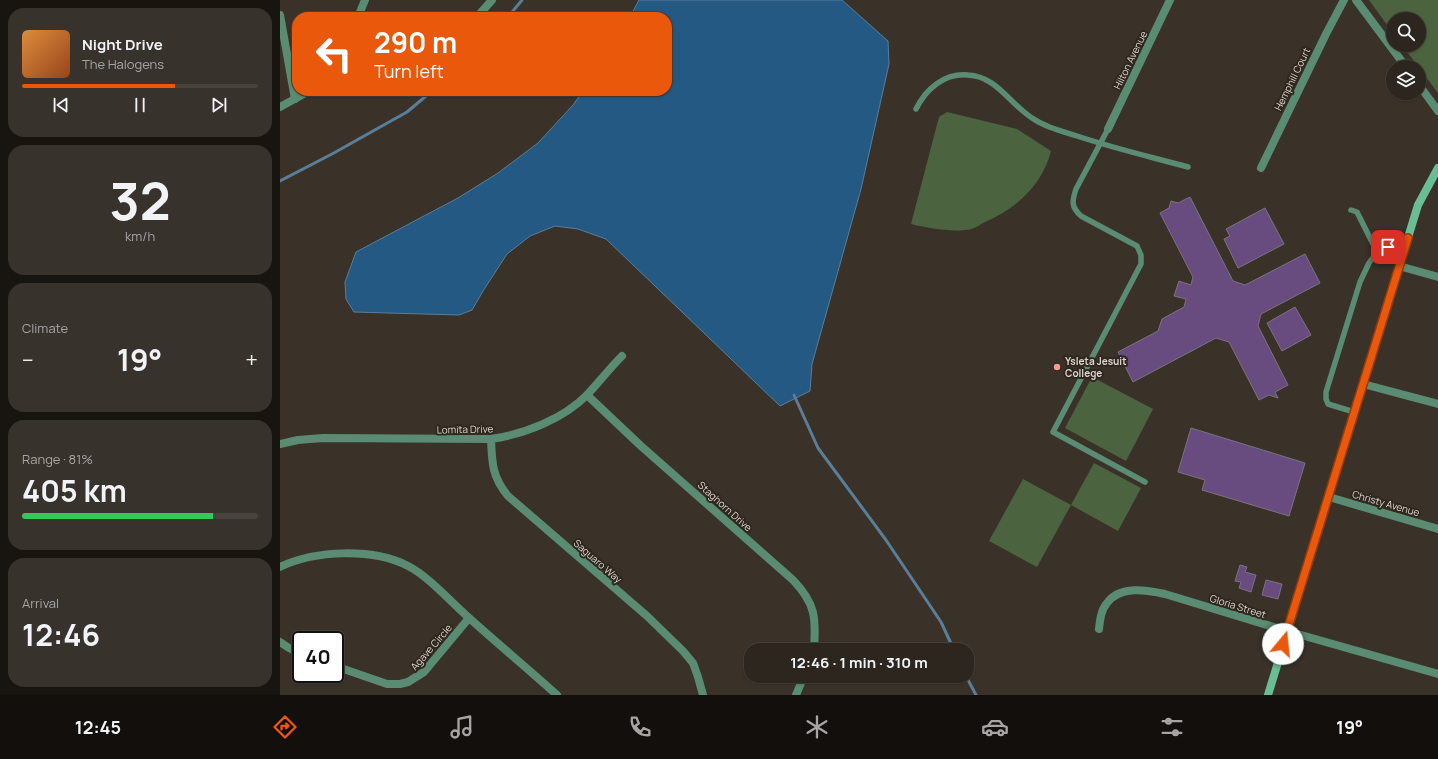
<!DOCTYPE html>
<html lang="en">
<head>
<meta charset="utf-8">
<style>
	:root { --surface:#2c261f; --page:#38322c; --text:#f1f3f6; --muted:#a6a5a4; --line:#48433d; --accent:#ea580c }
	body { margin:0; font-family:Manrope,sans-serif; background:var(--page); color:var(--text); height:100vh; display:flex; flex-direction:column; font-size:15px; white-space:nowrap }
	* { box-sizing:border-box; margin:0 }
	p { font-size:13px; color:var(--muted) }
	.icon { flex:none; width:22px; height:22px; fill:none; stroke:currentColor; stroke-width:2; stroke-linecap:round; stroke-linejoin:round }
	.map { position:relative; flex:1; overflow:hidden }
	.details { display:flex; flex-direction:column; gap:8px; padding:8px; background:#181511; width:280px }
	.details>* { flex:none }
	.top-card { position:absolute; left:12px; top:12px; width:380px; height:84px; border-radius:16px; box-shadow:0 1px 3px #0004,0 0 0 1px var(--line); background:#ea580c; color:#fff; overflow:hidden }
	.buttons { position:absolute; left:1106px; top:12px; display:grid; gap:8px }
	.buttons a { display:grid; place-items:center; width:40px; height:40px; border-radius:50%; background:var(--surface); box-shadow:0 1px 3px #0004,0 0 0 1px var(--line); font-size:20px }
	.speed { position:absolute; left:12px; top:631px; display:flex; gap:8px; font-size:20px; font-weight:700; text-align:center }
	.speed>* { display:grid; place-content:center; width:52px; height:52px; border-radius:50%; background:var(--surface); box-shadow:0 1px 3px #0004,0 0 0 1px var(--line); line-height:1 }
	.speed .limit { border:2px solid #111; border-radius:6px; background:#fff; color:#111 }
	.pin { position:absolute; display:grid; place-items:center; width:34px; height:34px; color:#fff; margin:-17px; border-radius:8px; box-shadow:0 2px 6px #0006 }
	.me { position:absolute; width:44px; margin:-22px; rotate:17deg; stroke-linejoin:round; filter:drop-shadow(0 0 3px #0008) }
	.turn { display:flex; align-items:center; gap:14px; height:84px; padding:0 16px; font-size:18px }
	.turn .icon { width:52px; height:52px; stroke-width:2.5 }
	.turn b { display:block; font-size:28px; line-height:34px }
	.big { font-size:30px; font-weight:700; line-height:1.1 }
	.details .widget { flex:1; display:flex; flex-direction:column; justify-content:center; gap:6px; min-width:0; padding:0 14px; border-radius:16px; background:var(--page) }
	.details .dial { align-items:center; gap:0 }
	.dial b { font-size:52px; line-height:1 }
	.song { display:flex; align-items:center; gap:12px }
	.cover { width:48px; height:48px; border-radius:6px; background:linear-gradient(135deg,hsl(30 70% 55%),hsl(20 70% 35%)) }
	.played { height:4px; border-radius:2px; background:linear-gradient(90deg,var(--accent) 65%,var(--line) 65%) }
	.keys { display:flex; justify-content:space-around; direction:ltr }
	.heat { display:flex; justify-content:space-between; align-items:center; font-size:22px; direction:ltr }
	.charge { height:6px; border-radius:3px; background:linear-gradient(90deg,#34c759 81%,var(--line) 0) }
	.trip { position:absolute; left:464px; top:643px; width:230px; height:40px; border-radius:16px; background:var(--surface); box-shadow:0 1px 3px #0004,0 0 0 1px var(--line); font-weight:700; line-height:40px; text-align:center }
	.menu { display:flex; height:64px; justify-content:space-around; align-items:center; background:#120f0c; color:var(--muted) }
	.menu .icon { width:28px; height:28px }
	.menu .selected { color:var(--accent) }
	.menu b { font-size:18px; color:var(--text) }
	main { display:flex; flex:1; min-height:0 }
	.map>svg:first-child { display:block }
	.green { fill:#4b643f }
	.water { fill:#235982; stroke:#5a7e99 }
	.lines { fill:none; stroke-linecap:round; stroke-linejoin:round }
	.stream { stroke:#5a7e99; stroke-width:3 }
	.building { fill:#684b7f; stroke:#7a747f }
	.lane { stroke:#5a8c73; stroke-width:5.5 }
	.street { stroke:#5a8c73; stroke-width:8 }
	.secondary { stroke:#6abe96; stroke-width:8 }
	.route-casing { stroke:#983908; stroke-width:10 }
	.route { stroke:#ea580c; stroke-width:7 }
	.poi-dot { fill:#f59b97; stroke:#30281f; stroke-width:1.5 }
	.labels { text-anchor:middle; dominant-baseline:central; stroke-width:4; stroke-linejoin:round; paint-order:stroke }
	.street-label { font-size:10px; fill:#dad5cf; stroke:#30281f }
	.poi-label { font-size:10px; font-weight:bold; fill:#dad5cf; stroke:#30281f; text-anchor:start }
</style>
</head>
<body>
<main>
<section class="details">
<div class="widget">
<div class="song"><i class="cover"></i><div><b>Night Drive</b><p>The Halogens</p></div></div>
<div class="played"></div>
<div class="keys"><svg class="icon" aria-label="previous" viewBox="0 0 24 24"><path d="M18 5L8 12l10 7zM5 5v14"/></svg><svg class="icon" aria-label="pause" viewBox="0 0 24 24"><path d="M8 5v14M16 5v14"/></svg><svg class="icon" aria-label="next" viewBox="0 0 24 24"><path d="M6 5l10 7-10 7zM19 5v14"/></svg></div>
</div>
<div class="widget dial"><b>32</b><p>km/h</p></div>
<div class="widget"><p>Climate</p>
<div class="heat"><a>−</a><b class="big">19°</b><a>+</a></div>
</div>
<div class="widget"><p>Range · 81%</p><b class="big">405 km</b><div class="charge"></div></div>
<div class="widget"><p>Arrival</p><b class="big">12:46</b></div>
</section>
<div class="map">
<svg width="1158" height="695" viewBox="0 0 1158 695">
	<rect width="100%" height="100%" fill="#3a3229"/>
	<g class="green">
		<polygon points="1089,0 1158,0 1158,93 1122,45 1139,45 1139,19 1113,19 1113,33"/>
		<path d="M667 112 737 129 771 151C763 184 736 209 705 222 701 224 696 228 691 229 675 233 647 228 631 224L659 117Z"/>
		<polygon points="812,377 873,409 846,461 785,428"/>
		<polygon points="814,463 861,488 838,531 791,505 757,567 709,541 743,479 791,505"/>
	</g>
	<polygon class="water" points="359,0 562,0 608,41 609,64 581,189 532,364 530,391 500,406 326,239 298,229 275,226 250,236 227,254 203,291 192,310 179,315 74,312 66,299 65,282 76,252 178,198 218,173 258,143 293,105 303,91 387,91 387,17 350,17"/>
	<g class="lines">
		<g class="stream">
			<polyline points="228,17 242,0"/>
			<polyline points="0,181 52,154 127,112 152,91"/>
			<polyline points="514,395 538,448 606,540 661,622 674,650"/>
			<polyline points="686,676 696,695"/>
		</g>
	</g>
	<g class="building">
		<polygon points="910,197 953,281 965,285 1025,254 1040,283 981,314 978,326 1008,385 995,392 998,398 989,395 979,400 949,342 936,338 853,382 838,352 878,331 882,319 904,307 906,299 894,296 899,281 911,285 913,277 880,213 889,208 891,201 898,203"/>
		<polygon points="985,208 1004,244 958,268 944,239 950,236 946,229"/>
		<polygon points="1015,307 1031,335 1002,351 987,323"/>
		<polygon points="911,428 1025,463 1009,516 922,490 925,480 898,472"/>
		<polygon points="960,565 967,567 965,572 976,575 971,592 959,588 961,582 955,581"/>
		<polygon points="986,580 1002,584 998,599 982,595"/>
	</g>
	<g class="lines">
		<g class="lane">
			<path d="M636 109C646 89 664 73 688 75 716 76 730 104 752 118 765 127 781 131 797 136 833 148 871 157 908 167"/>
			<path d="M828 129 796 189C792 201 791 207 801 216L857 246 861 255V264L773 432 865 482"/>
			<polyline points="1071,210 1077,212 1097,252"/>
			<polyline points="1074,412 1048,404 1046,399 1046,392 1080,282 1089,263 1097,252 1128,238"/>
		</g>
		<g class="street">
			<polyline points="1076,0 1126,67"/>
			<polyline points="0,15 15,99"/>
			<polyline points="78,17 85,0"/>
			<polyline points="197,17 212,0"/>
			<polyline points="1139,85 1158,111"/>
			<polyline points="0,107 29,91"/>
			<polyline points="828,129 890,0"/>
			<polyline points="981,168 1046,34 1064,0"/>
			<polyline points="1119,266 1158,277"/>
			<polyline points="1083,384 1158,404"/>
			<path d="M307 395 361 446 513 580C536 604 536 618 534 650"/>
			<path d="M211 439C212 463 212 477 228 496L367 616 403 651 413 663 418 677 423 695"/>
			<path d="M0 444 18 440 43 438 211 439C245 434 283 419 307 395 319 382 330 368 342 356"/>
			<polyline points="1049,497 1158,529"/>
			<path d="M0 567C35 550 93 548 128 566 148 576 170 601 188 617 217 643 248 669 277 695"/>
			<path d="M819 629C820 620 821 610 827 603 840 585 867 590 885 594L1007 631 1158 674"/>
			<polyline points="0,642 9,648 21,654"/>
			<polyline points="55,666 107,684 120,684 128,682 144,672 189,618"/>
			<polyline points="516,695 524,676"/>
		</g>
		<polyline class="secondary" points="988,695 1138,205 1158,168"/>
	</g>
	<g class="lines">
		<defs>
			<polyline id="route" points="1003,644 1128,238 1108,247"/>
		</defs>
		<use href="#route" class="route-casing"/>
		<use href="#route" class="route"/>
	</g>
	<circle class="poi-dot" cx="777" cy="367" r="4"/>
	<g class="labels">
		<g class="street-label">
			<text transform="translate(850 60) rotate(-64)">Hilton Avenue</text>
			<text transform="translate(1012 79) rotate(-64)">Hemphill Court</text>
			<text transform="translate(185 429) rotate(-1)">Lomita Drive</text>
			<text transform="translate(1106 503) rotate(16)">Christy Avenue</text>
			<text transform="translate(445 506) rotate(42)">Staghorn Drive</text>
			<text transform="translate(318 561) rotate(41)">Saguaro Way</text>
			<text transform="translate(958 606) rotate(17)">Gloria Street</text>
			<text transform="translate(151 647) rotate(-49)">Agave Circle</text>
		</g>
		<g class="poi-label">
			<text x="785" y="361">Ysleta Jesuit<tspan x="785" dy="12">College</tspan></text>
		</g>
	</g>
</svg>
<div class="buttons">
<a><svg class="icon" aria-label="search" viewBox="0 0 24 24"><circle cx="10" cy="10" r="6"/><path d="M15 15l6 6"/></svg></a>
<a><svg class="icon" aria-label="layers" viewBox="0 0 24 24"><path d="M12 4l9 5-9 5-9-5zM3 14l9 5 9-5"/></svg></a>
</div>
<div class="speed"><div class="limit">40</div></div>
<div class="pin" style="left:1108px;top:247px;background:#d93025"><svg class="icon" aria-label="arrive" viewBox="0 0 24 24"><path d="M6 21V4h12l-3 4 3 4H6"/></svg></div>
<svg class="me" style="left:1003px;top:644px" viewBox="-20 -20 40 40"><circle r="19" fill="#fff"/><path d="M0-13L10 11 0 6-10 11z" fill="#ea580c"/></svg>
<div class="trip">12:46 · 1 min · 310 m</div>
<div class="top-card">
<div class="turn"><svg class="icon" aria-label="left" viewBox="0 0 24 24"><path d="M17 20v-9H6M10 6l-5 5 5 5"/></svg><div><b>290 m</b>Turn left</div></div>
</div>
</div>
</main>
<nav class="menu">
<b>12:45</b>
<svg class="icon selected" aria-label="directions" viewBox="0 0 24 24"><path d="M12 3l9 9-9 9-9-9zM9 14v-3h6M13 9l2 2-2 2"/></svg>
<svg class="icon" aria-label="music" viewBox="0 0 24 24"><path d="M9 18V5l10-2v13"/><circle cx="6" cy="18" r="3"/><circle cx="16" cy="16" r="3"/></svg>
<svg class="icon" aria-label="phone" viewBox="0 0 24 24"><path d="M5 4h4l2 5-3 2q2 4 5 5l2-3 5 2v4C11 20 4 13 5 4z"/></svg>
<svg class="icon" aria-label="climate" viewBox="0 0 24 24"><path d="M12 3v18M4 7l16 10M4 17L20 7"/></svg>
<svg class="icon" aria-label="car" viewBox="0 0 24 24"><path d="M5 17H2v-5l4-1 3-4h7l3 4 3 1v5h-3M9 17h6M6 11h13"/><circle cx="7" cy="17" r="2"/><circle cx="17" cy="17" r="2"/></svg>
<svg class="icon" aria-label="filters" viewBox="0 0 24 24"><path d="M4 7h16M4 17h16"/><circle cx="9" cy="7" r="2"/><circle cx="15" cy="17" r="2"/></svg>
<b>19°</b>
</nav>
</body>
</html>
